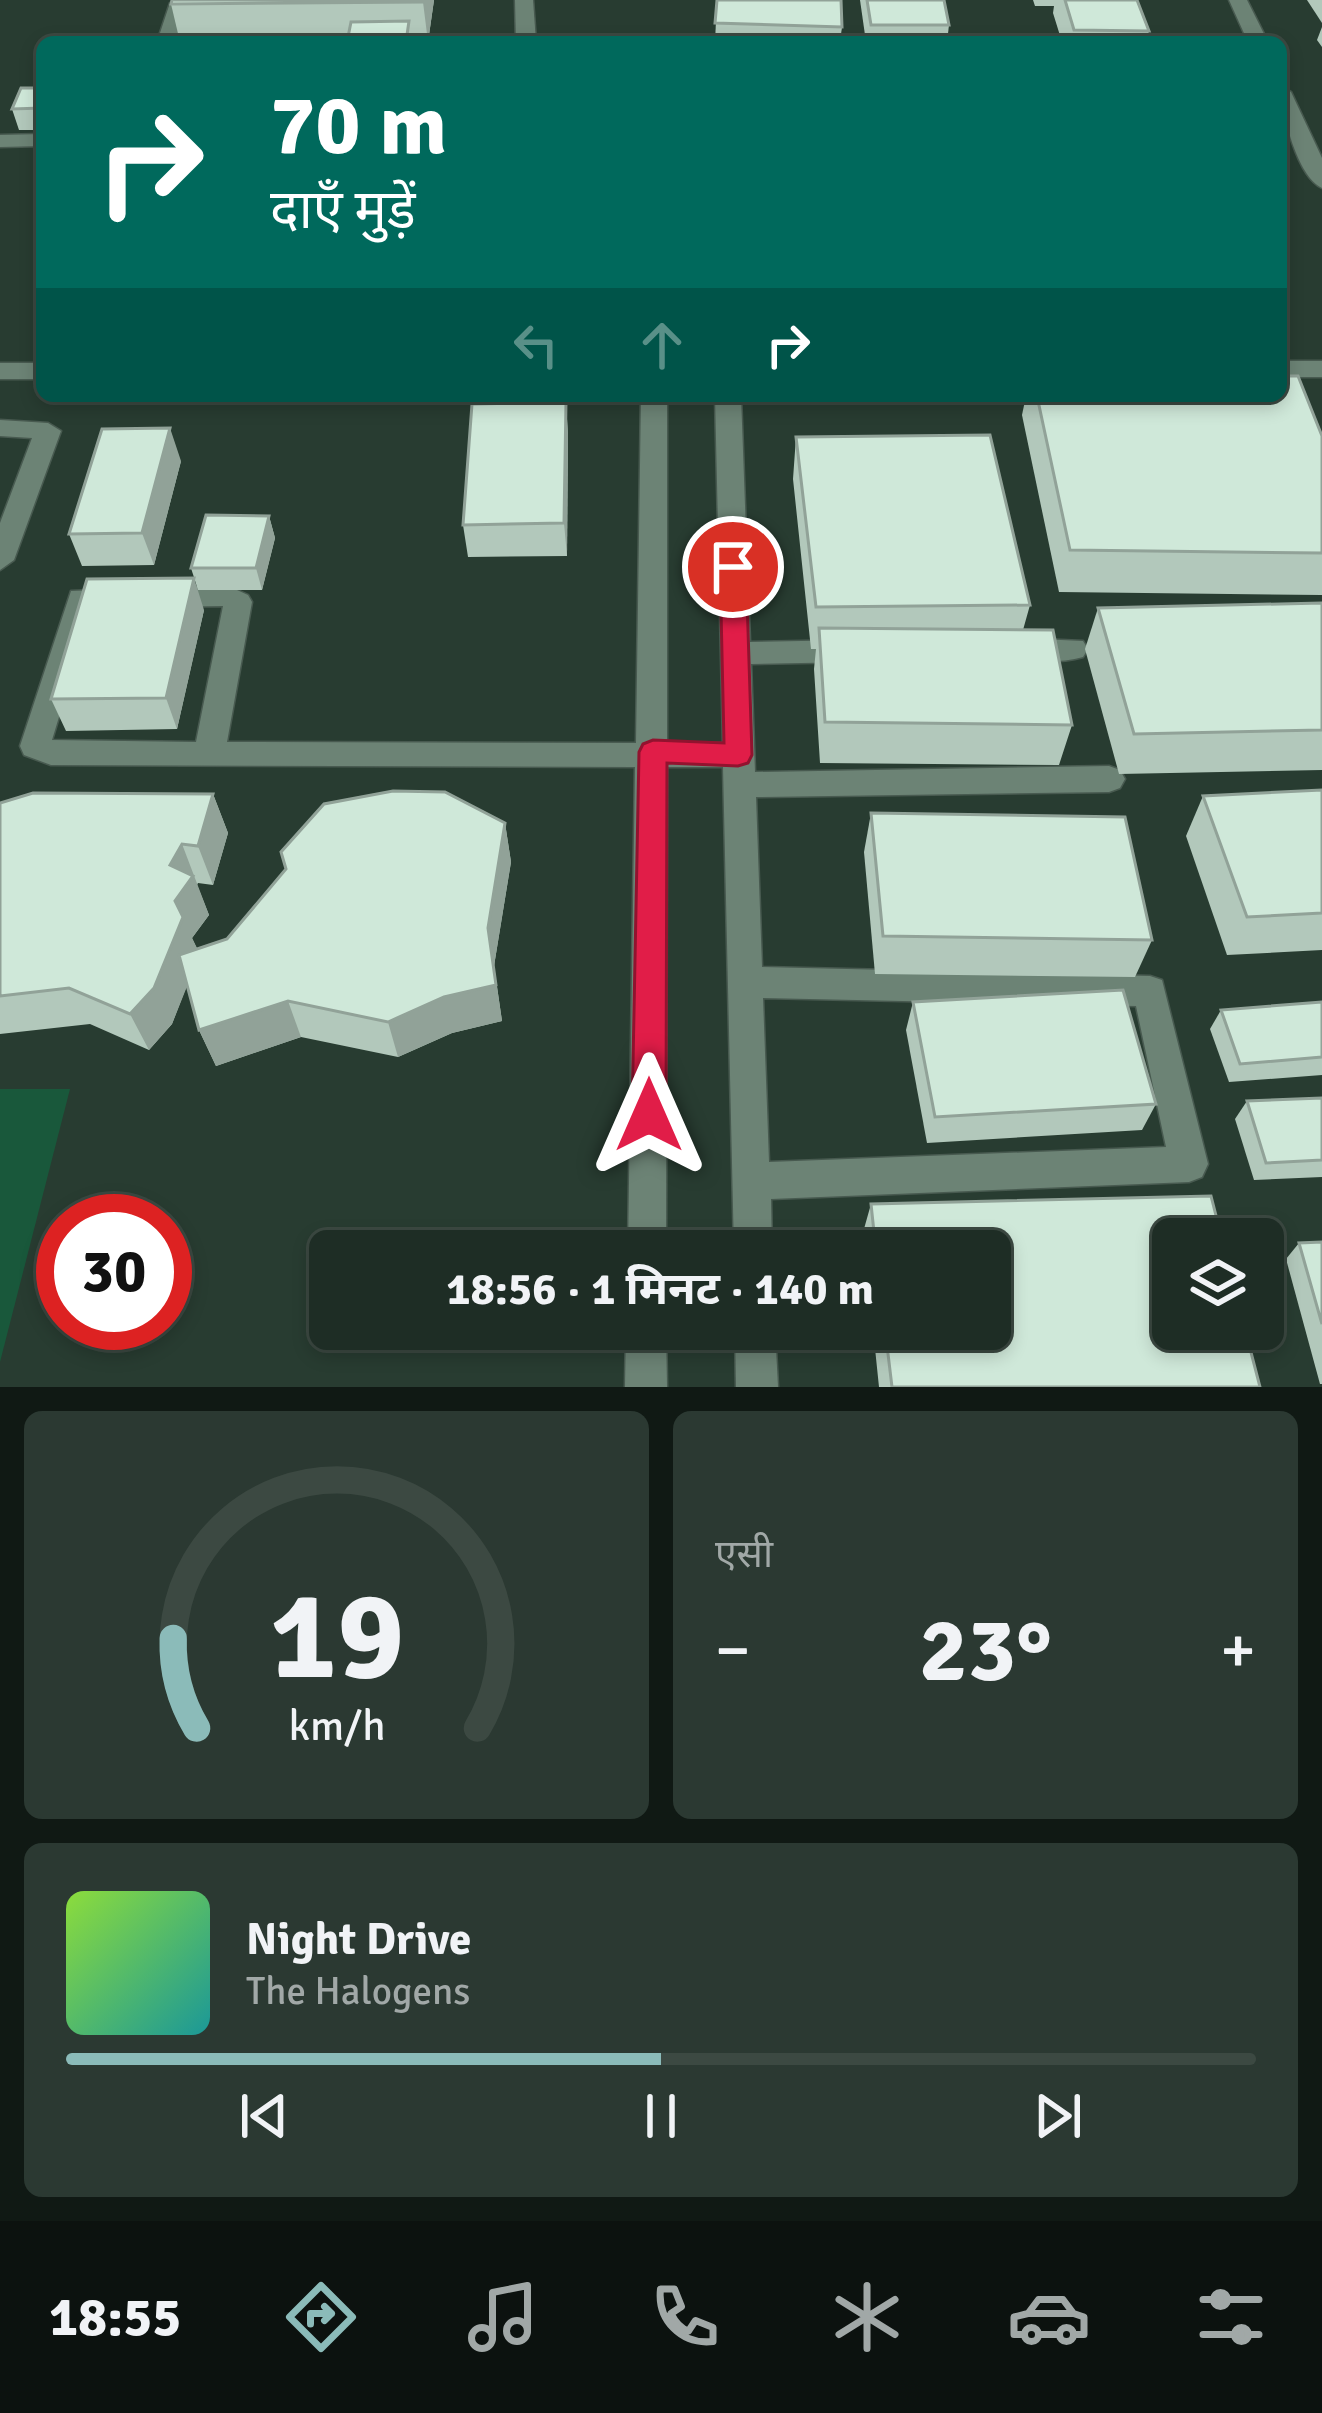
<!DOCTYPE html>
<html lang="hi">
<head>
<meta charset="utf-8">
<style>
	:root { --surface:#1e2d25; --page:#2b3932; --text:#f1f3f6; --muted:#a1a8a7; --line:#3c4942; --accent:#8bbbb9 }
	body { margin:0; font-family:Signika,"Noto Sans Devanagari",sans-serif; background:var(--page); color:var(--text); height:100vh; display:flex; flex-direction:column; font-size:45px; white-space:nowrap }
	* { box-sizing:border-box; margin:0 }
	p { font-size:39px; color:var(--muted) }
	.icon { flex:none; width:66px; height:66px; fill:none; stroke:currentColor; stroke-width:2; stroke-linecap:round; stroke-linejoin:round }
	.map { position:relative; height:1387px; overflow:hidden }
	.sheet { display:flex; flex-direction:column; gap:24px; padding:24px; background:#101914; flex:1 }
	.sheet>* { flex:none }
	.top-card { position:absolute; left:36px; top:36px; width:1251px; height:366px; border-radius:18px; box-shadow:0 6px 18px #0003,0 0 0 3px var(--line); background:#00695c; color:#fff; overflow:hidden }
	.controls { position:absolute; left:1152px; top:1218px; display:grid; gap:24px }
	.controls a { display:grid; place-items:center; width:132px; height:132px; border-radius:18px; background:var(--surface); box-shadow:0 6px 18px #0003,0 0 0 3px var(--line); font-size:60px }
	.speed { position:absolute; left:36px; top:1194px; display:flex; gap:24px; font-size:60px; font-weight:700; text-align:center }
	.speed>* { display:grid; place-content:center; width:156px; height:156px; border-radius:50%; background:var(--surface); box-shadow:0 6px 18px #0003,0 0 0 3px var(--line); line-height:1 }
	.speed .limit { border:18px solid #d22; background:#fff; color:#111 }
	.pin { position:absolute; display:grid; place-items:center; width:102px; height:102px; color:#fff; margin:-51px; border:6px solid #fff; border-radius:50%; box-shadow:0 3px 12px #0007 }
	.me { position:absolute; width:132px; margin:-66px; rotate:0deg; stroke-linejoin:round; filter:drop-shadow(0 0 9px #0008) }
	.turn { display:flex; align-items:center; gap:42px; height:252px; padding:0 36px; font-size:54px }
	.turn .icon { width:156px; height:156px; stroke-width:2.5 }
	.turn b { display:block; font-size:84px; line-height:102px }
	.lanes { display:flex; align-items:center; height:114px; padding:0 36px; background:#0003; justify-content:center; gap:60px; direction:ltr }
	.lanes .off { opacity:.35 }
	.big { font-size:90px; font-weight:700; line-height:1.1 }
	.sheet .widget { flex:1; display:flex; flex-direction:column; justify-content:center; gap:18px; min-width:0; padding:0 42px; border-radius:18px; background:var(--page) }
	.sheet .dial { align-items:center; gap:0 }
	.dial svg { height:312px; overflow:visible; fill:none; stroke:var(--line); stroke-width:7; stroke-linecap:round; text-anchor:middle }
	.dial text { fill:var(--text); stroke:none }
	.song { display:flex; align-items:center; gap:36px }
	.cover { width:144px; height:144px; border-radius:18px; background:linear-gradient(135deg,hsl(90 70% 55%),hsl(180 70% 35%)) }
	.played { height:12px; border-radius:6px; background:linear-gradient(90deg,var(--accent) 50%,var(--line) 50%) }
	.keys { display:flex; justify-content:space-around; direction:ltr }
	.heat { display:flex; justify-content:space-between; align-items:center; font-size:66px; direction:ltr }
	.sheet .tiles { flex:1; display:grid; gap:24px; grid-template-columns:1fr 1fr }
	.widget:last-child { grid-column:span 2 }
	.trip { position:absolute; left:309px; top:1230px; width:702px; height:120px; border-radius:18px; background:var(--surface); box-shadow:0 6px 18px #0003,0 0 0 3px var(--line); font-weight:700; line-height:120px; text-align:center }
	.dock { display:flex; height:192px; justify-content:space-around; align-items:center; background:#0c120f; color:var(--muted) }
	.dock .icon { width:84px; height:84px }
	.dock .on { color:var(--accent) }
	.dock b { font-size:54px; color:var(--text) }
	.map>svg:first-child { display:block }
	.green { fill:#19583b }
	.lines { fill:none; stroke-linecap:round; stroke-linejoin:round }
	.minor-casing { stroke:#485a50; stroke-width:3 }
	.minor { fill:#6c8375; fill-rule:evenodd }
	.wall { fill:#b2c8bb }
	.shaded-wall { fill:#91a298 }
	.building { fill:#cfe8d9; stroke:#91a298; stroke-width:3 }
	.route { fill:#e11d48; stroke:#92132f; stroke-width:3 }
</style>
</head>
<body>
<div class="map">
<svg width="1322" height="1387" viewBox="0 0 1322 1387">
	<rect width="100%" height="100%" fill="#283c31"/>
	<polygon class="green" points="0,1089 70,1089 0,1362"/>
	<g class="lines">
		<defs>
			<g id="minor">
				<polygon points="515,0 533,0 536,42 516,42"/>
				<polygon points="1229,0 1247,0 1268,42 1248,42"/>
				<polygon points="170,3 186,7 177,42 157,42"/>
				<path d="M1281 86 1291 92 1322 158V188C1297 177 1281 112 1281 86Z"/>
				<polygon points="42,134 42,146 0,147 0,135"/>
				<rect x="1281" y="361" width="41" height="16"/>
				<rect x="0" y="363" width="42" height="16"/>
				<path d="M641 396H667V743H723L715 396H741L750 642 855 640 865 643 870 651 865 659 855 662 751 664 755 772 1109 766 1120 770 1125 779 1120 788 1109 792 756 797 762 967 1150 976 1162 980 1208 1164 1202 1177 1189 1182 771 1199 772 1251H734L723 767H667L666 1251H628L635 767 51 765 24 755 20 746 71 591 226 585 248 595 252 602 227 742 636 743ZM223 606 196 742 52 740 92 608ZM763 998 1136 1006 1166 1147 769 1162Z"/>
				<polygon points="0,420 48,423 61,431 14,560 0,570 0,523 32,438 0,436"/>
				<path d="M1017 638 1083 641 1088 649 1083 657C1062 663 1028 663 1007 657L1002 649 1007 641Z"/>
				<polygon points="626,1329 666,1329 667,1387 625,1387"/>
				<polygon points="735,1329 775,1329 778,1387 736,1387"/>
			</g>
		</defs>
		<use href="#minor" class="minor-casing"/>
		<use href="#minor" class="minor"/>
	</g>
	<g class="wall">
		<polygon points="434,0 428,42 180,42 171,4"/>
		<polygon points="717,0 842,27 840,42 715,42"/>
		<polygon points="860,0 944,0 949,25 947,42 866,42"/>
		<polygon points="1033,0 1137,0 1149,31 1146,42 1062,42 1053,13 1054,6 1035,6"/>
		<polygon points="1307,0 1322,0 1322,23"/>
		<polygon points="1322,27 1322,47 1317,40"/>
		<polygon points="42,88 42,130 19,130 12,109"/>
		<polygon points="1026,396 1281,396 1322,436 1322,595 1059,592 1022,415"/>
		<polygon points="566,402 568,435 567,556 468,557 463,525"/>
		<polygon points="796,437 1030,605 1023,630 1072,725 1059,765 820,763 814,669 816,649 811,649 793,479"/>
		<polygon points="181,461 154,565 82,566 69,534"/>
		<polygon points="269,516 275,538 262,590 198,590 191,568"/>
		<polygon points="1322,603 1322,770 1119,774 1085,649 1098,608"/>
		<polygon points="204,610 177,729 66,731 51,699"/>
		<polygon points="1322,790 1322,950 1227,955 1186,836 1203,796"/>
		<polygon points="213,794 228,833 213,885 198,883 197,885 209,915 192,938 197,949 227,939 505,823 511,862 494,966 502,1021 452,1033 398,1057 301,1037 216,1066 199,1030 187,985 172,1024 149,1050 90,1024 0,1034 0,803"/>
		<polygon points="871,813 1152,940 1135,977 875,974 864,852"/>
		<polygon points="913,1002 1156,1104 1142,1130 927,1143 906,1030"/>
		<polygon points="1322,1002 1322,1075 1229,1082 1210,1029 1221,1010"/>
		<polygon points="1322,1098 1322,1177 1254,1180 1235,1119 1247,1101"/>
		<polygon points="1211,1196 1222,1239 1173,1239 1173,1329 1245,1329 1260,1387 879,1387 873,1329 990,1329 990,1251 864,1251 862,1236 871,1204"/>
		<polygon points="1322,1242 1322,1384 1320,1384 1286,1259 1299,1243"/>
	</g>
	<g class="shaded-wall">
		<polygon points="423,0 434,0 428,42 423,2"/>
		<polygon points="566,402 568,435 567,556 564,523"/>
		<polygon points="170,428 181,461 154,565 142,533"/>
		<polygon points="269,516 275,538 262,590 256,568"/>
		<polygon points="194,578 204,610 177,729 166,698"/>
		<polygon points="213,794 228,833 213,885 198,846"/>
		<polygon points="505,823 511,862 494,966 502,1021 452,1033 398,1057 388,1022 444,997 488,928"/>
		<polygon points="182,844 209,915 192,938 200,954 172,1024 149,1050 130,1014 175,901 170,865"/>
		<polygon points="288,1001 301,1037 216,1066 199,1030"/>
	</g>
	<g class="building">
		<polygon points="172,0 423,0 423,2 171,4"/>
		<polygon points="717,0 841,0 842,27 715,23"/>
		<polygon points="867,0 944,0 949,25 871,25"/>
		<polygon points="1065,0 1137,0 1149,31 1074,30"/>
		<polygon points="409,21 406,42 347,42 351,22"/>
		<polygon points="603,40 681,41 681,42 603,42"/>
		<polygon points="21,88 42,88 42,108 12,109"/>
		<polygon points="1281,376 1298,376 1322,436 1322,553 1070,550 1037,396 1281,396"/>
		<polygon points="566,402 564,523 463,525 472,404"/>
		<polygon points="170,428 142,533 69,534 102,429"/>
		<polygon points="990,435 1030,605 816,607 796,437"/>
		<polygon points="206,515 269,516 256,568 191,568"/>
		<polygon points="194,578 166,698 51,699 87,579"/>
		<polygon points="1322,603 1322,730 1134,734 1098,608"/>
		<polygon points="819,628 1053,630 1072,725 825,722"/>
		<polygon points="1322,790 1322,913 1247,917 1203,796"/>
		<polygon points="393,791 445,792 505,823 488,928 496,985 444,997 388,1022 288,1001 199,1030 179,955 227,939 286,869 281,852 324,804"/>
		<polygon points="33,793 213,794 198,846 182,844 170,865 193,876 175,901 183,917 154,988 130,1014 69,988 0,996 0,803"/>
		<polygon points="871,813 1125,817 1152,940 883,936"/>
		<polygon points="1123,990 1156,1104 935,1117 913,1002"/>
		<polygon points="1322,1002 1322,1057 1240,1064 1221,1010"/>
		<polygon points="1322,1098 1322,1160 1266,1163 1247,1101"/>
		<polygon points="1211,1196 1222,1239 1173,1239 1173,1329 1245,1329 1260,1387 892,1387 885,1329 990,1329 990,1251 876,1251 871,1204"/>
		<polygon points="1322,1242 1322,1324 1299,1243"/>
	</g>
	<polygon class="route" points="733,558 746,567 752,755 748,763 738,766 667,763 666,1115 661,1126 649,1131 637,1126 632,1115 639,752 643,744 653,740 724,743 720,567"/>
</svg>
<div class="controls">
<a><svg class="icon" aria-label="layers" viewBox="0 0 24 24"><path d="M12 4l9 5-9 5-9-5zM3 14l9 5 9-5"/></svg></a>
</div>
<div class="speed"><div class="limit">30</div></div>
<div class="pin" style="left:733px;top:567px;background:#d93025"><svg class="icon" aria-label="arrive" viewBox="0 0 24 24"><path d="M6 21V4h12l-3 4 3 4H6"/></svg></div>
<svg class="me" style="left:649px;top:1115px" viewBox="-20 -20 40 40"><path d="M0-17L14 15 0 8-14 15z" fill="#e11d48" stroke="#fff" stroke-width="4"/></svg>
<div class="trip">18:56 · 1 मिनट · 140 m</div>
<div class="top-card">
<div class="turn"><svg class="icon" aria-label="right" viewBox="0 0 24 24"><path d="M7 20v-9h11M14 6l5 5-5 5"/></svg><div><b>70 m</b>दाएँ मुड़ें</div></div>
<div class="lanes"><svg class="icon off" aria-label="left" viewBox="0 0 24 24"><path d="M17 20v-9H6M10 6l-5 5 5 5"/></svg><svg class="icon off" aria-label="ahead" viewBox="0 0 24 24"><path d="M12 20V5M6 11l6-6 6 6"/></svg><svg class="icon" aria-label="right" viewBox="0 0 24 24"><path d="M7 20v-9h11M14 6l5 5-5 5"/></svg></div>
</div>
</div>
<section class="sheet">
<div class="tiles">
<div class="widget dial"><svg viewBox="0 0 100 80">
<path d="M14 69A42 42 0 1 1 86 69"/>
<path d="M14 69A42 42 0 0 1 8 46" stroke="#8bbbb9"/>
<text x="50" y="56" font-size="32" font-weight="700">19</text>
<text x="50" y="72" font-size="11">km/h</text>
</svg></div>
<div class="widget"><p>एसी</p>
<div class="heat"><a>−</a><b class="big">23°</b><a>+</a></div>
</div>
<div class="widget">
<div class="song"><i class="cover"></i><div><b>Night Drive</b><p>The Halogens</p></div></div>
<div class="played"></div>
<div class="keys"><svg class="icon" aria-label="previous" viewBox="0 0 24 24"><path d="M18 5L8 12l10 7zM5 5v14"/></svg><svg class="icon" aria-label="pause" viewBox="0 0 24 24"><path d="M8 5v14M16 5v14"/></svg><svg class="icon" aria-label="next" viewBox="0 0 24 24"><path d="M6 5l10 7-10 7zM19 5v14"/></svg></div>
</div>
</div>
</section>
<nav class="dock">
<b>18:55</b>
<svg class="icon on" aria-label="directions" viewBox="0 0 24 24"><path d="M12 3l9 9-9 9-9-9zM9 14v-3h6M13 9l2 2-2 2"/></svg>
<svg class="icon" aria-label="music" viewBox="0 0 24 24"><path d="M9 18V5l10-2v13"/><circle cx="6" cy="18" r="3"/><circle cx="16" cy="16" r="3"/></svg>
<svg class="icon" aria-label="phone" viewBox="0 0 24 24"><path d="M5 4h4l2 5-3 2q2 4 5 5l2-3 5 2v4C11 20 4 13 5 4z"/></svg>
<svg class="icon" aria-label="climate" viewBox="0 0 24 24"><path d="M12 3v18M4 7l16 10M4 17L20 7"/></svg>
<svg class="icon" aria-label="car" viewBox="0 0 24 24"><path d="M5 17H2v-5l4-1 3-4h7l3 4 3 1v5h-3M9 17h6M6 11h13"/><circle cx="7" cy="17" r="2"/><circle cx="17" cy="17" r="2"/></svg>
<svg class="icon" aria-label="filters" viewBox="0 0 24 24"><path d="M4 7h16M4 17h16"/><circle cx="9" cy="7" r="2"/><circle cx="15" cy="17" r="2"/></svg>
</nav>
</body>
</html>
